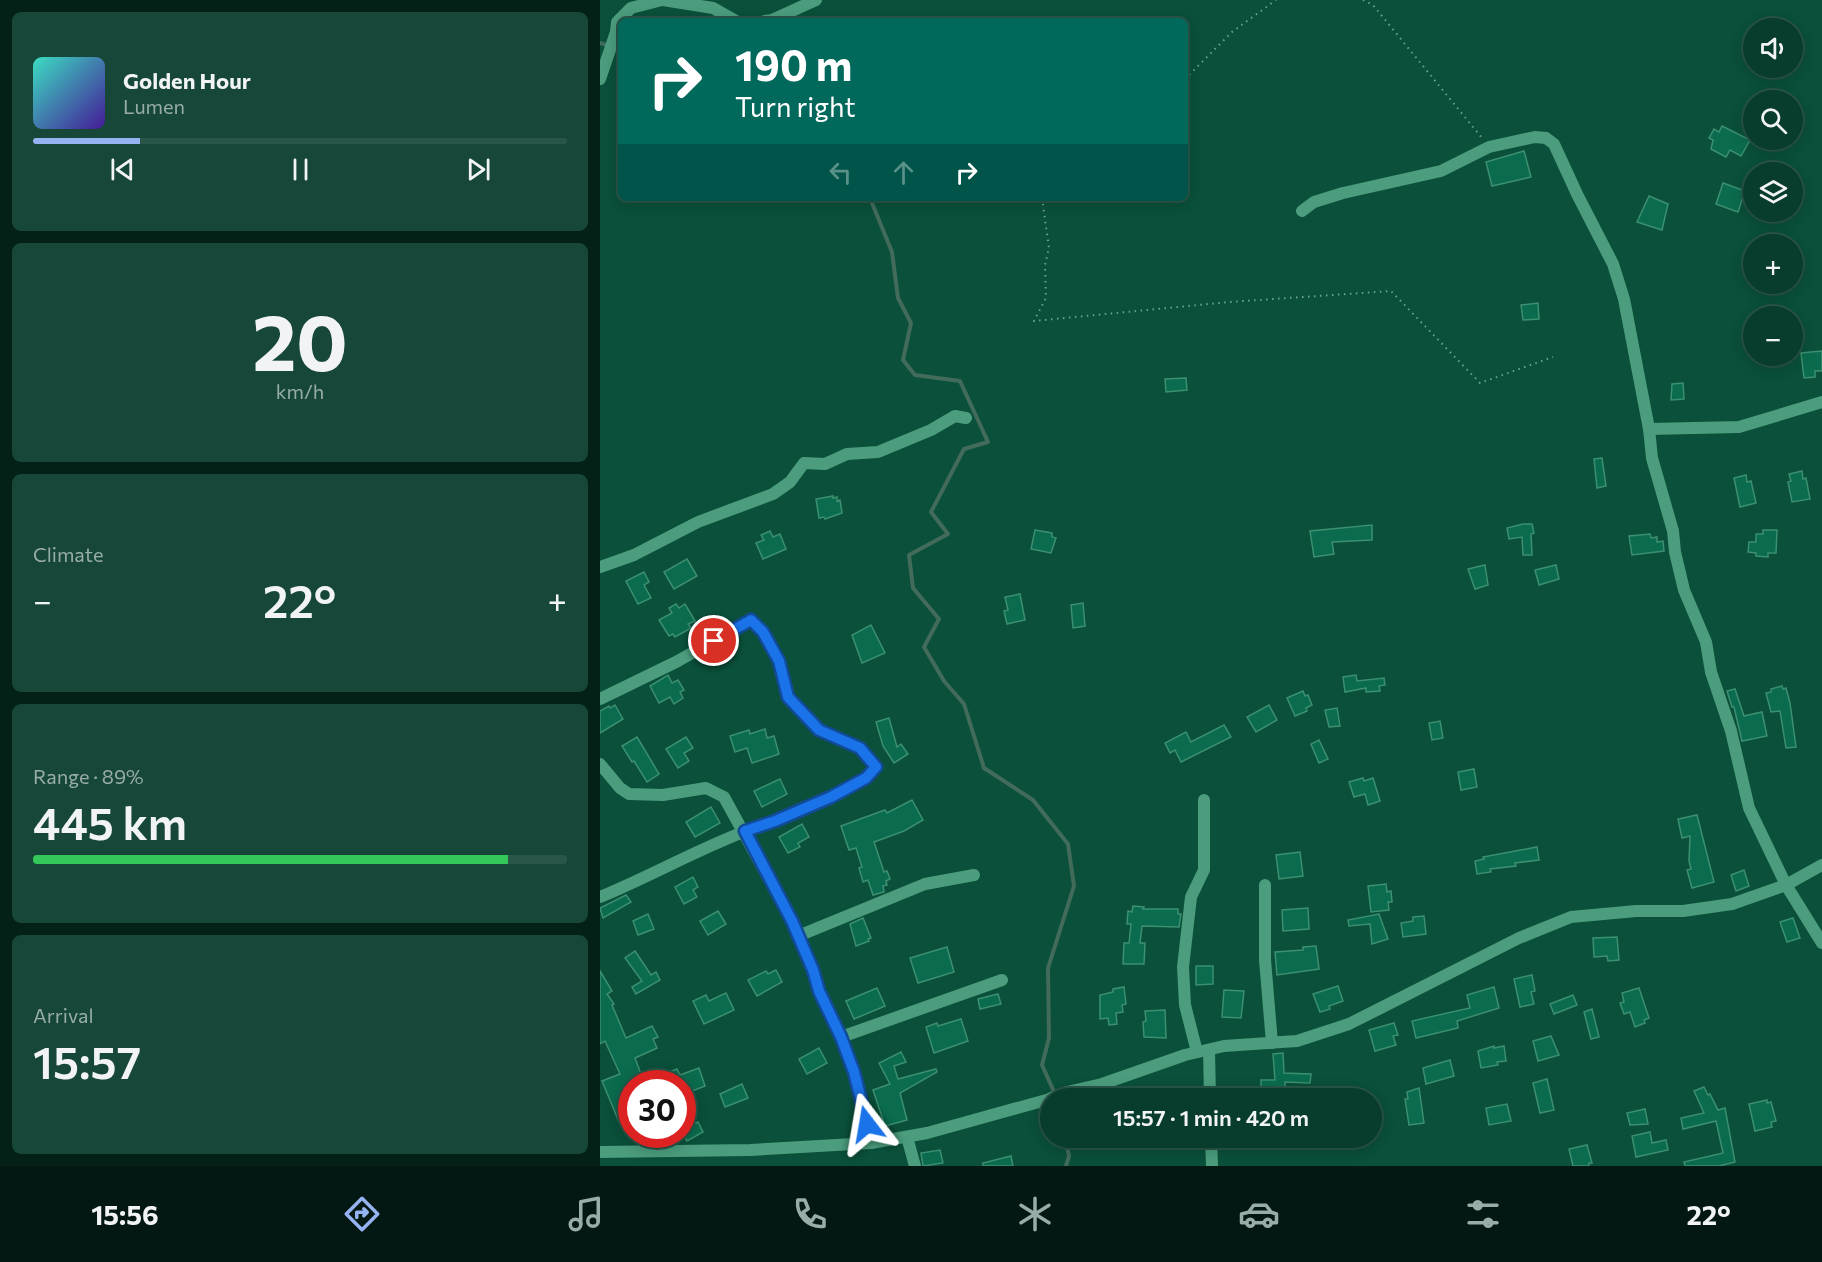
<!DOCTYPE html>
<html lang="en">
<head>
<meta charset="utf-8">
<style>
	:root { --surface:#083c2c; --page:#164738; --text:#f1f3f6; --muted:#98ada9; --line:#295648; --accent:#95b2f1 }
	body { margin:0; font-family:Commissioner,sans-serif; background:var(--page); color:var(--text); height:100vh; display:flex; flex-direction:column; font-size:22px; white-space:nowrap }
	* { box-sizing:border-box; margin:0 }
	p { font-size:20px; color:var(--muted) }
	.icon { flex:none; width:33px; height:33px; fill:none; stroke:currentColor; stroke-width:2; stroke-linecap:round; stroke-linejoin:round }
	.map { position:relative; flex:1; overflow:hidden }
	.sheet { display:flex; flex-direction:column; gap:12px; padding:12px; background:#042118; width:600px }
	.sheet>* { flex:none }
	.banner { position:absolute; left:18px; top:18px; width:570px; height:183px; border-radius:9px; box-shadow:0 3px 15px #0003,0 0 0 2px var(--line); background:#00695c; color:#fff; overflow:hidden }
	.tools { position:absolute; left:1143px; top:18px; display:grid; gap:12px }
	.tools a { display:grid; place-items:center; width:60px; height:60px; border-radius:50%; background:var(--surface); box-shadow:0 3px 15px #0003,0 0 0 2px var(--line); font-size:30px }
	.speed { position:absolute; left:18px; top:1070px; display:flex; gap:12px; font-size:30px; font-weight:700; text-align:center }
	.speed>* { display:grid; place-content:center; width:78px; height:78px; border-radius:50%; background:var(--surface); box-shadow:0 3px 15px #0003,0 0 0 2px var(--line); line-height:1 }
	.speed .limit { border:9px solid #d22; background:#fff; color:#111 }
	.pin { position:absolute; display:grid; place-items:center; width:51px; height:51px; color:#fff; margin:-26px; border:3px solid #fff; border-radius:50%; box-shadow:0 2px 6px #0007 }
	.me { position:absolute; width:66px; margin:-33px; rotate:346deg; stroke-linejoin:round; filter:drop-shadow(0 0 4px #0008) }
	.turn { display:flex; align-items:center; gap:21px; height:126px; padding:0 18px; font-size:27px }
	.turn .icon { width:78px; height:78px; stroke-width:2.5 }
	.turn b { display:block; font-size:42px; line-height:51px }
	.lanes { display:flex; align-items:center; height:57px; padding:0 18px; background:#0003; justify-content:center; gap:30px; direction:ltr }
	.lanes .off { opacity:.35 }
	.big { font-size:45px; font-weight:600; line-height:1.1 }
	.sheet .card { flex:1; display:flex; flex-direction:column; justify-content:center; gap:9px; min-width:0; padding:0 21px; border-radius:9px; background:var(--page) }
	.sheet .dial { align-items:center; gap:0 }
	.dial b { font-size:78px; line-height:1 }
	.song { display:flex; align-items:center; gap:18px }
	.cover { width:72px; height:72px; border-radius:9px; background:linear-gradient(135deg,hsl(170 70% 55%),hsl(260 70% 35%)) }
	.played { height:6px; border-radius:3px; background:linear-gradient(90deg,var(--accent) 20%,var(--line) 20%) }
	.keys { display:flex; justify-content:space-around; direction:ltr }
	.heat { display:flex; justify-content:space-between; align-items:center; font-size:33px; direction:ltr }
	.charge { height:9px; border-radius:4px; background:linear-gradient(90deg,#34c759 89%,var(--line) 0) }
	.trip { position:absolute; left:440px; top:1088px; width:342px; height:60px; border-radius:30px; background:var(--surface); box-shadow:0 3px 15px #0003,0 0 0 2px var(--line); font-weight:600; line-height:60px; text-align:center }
	.tabs { display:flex; height:96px; justify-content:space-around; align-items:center; background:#031812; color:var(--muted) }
	.tabs .icon { width:42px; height:42px }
	.tabs .active { color:var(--accent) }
	.tabs b { font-size:27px; color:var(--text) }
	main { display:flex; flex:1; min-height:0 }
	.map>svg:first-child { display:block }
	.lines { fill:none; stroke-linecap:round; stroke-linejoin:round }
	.stream { stroke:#436b5c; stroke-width:4 }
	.building { fill:#0b6b4e; stroke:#3c8f70; stroke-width:1.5 }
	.path { stroke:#6ba28e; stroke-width:2; stroke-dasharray:1.5 4.5; stroke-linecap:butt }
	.minor { stroke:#4b9d7d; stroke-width:12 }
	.route-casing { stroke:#114b97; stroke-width:15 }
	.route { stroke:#1a73e8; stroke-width:10 }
</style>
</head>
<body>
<main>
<section class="sheet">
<div class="card">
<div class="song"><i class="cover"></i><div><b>Golden Hour</b><p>Lumen</p></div></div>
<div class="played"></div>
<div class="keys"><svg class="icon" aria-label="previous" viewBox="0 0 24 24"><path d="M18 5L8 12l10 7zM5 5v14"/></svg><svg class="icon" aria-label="pause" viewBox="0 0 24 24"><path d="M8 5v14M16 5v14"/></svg><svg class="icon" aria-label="next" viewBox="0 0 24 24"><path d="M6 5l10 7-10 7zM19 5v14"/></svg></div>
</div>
<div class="card dial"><b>20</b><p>km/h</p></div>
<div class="card"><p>Climate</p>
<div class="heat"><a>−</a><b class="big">22°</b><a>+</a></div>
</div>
<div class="card"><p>Range · 89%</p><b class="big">445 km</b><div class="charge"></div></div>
<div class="card"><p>Arrival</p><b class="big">15:57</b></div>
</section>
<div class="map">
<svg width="1222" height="1166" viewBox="0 0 1222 1166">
	<rect width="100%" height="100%" fill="#0a503a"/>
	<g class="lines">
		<g class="stream">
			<polyline points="0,43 16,48 21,47"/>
			<polyline points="270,198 292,252 298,298 311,323 303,360 315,375 360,381 388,442 364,449 331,512 348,534 309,555 313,588 339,619 324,647 344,681 364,704 384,768 433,800 468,844 474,886 448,968 449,1038 442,1065 455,1094"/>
			<polyline points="465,1137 469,1156 466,1166"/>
		</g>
	</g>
	<g class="building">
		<polygon points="1122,126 1150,140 1141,156 1130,150 1126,157 1111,149 1113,140 1109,138 1114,129 1119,132"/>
		<polygon points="924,151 931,177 892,186 886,162"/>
		<polygon points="1123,183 1145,191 1138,212 1116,204"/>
		<polygon points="1049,196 1068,204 1062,230 1037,222"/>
		<polygon points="938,303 939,319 923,320 921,305"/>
		<polygon points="1222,351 1222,371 1215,371 1215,377 1204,378 1201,353"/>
		<polygon points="586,378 587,390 566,392 565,379"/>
		<polygon points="1083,383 1084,399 1071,400 1072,384"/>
		<polygon points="1002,458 1006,486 997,488 994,459"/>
		<polygon points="1202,471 1203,479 1206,478 1210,499 1192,502 1188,482 1191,481 1189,474"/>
		<polygon points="1146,475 1147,482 1151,481 1156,503 1140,507 1134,478"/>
		<polygon points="233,496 233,498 237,497 237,501 240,500 242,513 225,519 224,517 219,518 216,499"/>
		<polygon points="923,524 932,524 934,533 931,534 932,555 923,555 922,537 909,539 907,528"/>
		<polygon points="772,525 772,540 732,542 734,554 714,557 710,531"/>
		<polygon points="435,530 452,533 452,537 456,538 451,553 431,549"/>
		<polygon points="1163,530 1177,530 1176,553 1168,553 1168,557 1156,556 1156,553 1148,552 1149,542 1156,542 1156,534 1163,534"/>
		<polygon points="170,531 173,537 180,534 186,549 163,559 156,543 164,540 161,535"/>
		<polygon points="1050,534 1051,538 1057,537 1057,542 1063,541 1064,551 1032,555 1029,536"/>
		<polygon points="87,559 97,576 74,589 64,572"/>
		<polygon points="885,565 888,585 875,589 868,569"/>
		<polygon points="956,565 959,579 939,585 935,570"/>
		<polygon points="44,572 49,582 44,585 51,598 38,604 26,581"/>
		<polygon points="420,594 425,620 407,624 404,611 408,610 405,597"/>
		<polygon points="483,603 485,626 473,628 471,605"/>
		<polygon points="76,604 79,608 85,604 95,621 88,624 91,628 75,637 73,634 69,636 59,620 72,613 69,608"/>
		<polygon points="271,625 285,653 262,663 252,635"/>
		<polygon points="68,675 72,683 78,680 84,690 80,692 83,698 74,704 70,697 59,703 50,686"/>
		<polygon points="756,675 757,681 784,678 785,685 779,686 780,691 766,692 766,688 745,692 743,677"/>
		<polygon points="1182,686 1183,689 1186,688 1190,703 1196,747 1186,748 1180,711 1171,712 1166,693 1171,692 1171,689"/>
		<polygon points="1135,689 1144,716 1162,712 1167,736 1142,741 1134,707 1132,707 1127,691"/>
		<polygon points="703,691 705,696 708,695 712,705 706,708 707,711 695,716 687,698"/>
		<polygon points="15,705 23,719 0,733 0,711 9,706 10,708"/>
		<polygon points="669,705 677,720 656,732 647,717"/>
		<polygon points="737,708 740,726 729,727 725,710"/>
		<polygon points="289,718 297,747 301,744 308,754 294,763 283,746 276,722"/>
		<polygon points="840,721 843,738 832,740 829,723"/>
		<polygon points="624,725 631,737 581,762 575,750 570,753 565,743 586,732 591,742"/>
		<polygon points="165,729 167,738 174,736 179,754 152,763 147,748 135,752 130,736 149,730 150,734"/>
		<polygon points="37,737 59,774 47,782 34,761 32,762 22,746"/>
		<polygon points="86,737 93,748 84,753 89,761 78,768 66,749"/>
		<polygon points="719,740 728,759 719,763 711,744"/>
		<polygon points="874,769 877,787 861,790 858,772"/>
		<polygon points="763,778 764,781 773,778 780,801 768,805 765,794 754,797 749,782"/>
		<polygon points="180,779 187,794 162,807 154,791"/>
		<polygon points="312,800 323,820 304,831 274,842 284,872 287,871 290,879 286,881 287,885 283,886 284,892 273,895 268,880 263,882 259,868 262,867 256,848 249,850 241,826 285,810 287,813"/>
		<polygon points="111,807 120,823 95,837 86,822"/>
		<polygon points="1097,815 1114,882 1092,888 1087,870 1091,869 1089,861 1090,836 1082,838 1078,819"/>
		<polygon points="202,824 209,837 198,843 200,847 188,853 179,837"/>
		<polygon points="937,847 939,860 915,863 916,866 890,869 891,872 877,874 875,861 884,859 883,857"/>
		<polygon points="700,852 703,876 679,879 676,855"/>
		<polygon points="1144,870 1149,886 1136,891 1131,875"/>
		<polygon points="93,877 98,887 93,890 97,897 84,904 75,887"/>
		<polygon points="786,884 787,892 791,891 792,902 788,902 789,910 771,912 768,886"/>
		<polygon points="26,895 31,902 3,918 0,908"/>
		<polygon points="533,906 544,907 543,909 578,909 578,914 581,914 579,927 542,926 540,943 545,943 544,964 523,964 524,943 529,943 531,924 527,924 528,911 532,912"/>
		<polygon points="708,908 709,929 683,931 682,910"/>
		<polygon points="118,911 126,924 108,935 100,921"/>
		<polygon points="48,914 54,929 38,935 33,921"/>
		<polygon points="779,914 788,939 772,944 770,924 749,926 748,920"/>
		<polygon points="824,916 826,934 803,937 801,923 813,921 813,917"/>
		<polygon points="263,918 271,938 268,939 269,941 256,946 250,924"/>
		<polygon points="1193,918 1200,938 1187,942 1180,922"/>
		<polygon points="1017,937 1019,960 1008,961 1007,956 994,957 993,938"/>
		<polygon points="716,946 719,969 677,975 675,952 703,950 703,947"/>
		<polygon points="347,947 354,972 318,983 310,958"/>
		<polygon points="35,951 51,975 56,972 60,980 36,994 32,987 42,981 25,958"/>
		<polygon points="596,966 613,966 613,984 596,985"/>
		<polygon points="176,970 182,982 157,996 148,980 166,971 168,974"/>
		<polygon points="0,971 12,991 7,994 14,1004 12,1005 26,1038 52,1026 58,1037 53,1039 57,1048 35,1058 41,1074 32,1078 32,1112 26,1114 28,1118 19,1122 2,1081 20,1074 5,1041 0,1044"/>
		<polygon points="932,975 935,991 931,992 934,1004 920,1007 914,979"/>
		<polygon points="738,986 743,1001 729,1006 730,1009 720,1012 713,994"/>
		<polygon points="524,987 526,1004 522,1005 523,1012 516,1013 517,1024 509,1025 508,1018 500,1019 500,995 513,992 513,989"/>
		<polygon points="894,987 899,1008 857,1021 858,1028 816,1038 812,1021 870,1008 867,995"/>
		<polygon points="277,988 285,1006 254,1019 246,1001"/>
		<polygon points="1039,988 1049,1018 1044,1020 1045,1023 1035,1027 1030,1012 1024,1014 1020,1003 1024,1002 1022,993"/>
		<polygon points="624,990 644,991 641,1018 622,1017"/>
		<polygon points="126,993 134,1010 104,1024 93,1001 106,995 109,1001"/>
		<polygon points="398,994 401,1004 380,1009 378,999"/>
		<polygon points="973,995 977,1005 954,1014 950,1004"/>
		<polygon points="992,1009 999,1037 991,1039 984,1012"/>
		<polygon points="565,1010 566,1038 544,1037 543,1022 546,1021 545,1011"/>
		<polygon points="361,1019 368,1041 334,1053 326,1027 337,1023 338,1026"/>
		<polygon points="794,1023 798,1035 793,1036 796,1045 775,1051 769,1030"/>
		<polygon points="951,1036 959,1055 938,1061 933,1041"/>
		<polygon points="894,1046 894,1048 904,1046 906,1061 897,1062 898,1065 881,1068 878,1051"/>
		<polygon points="219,1048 227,1063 207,1074 199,1059"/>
		<polygon points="301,1052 306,1062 294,1066 298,1079 336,1069 337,1072 300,1093 307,1120 285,1126 273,1090 290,1084 279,1063"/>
		<polygon points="683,1053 684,1073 711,1074 710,1083 685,1082 685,1094 680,1094 680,1098 667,1098 667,1091 661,1091 661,1080 675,1080 673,1054"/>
		<polygon points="850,1060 854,1076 826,1084 823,1068"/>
		<polygon points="99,1068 105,1086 82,1095 82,1083 61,1083 66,1080 64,1074 77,1069 80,1075"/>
		<polygon points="947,1079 954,1110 940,1113 933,1083"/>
		<polygon points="142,1084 148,1098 125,1107 120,1094"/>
		<polygon points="1104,1087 1108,1095 1110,1094 1118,1110 1125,1108 1135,1162 1119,1166 1085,1166 1084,1162 1123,1153 1116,1121 1083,1129 1081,1118 1104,1113 1094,1091"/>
		<polygon points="819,1088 824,1123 809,1125 805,1099 808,1099 807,1092"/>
		<polygon points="1167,1100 1167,1103 1171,1102 1176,1121 1171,1122 1172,1127 1155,1131 1149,1104"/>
		<polygon points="907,1104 911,1121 889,1125 886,1108"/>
		<polygon points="82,1105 93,1124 98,1122 103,1132 87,1141 82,1133"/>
		<polygon points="1045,1109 1048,1124 1030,1125 1027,1113"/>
		<polygon points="1050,1132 1052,1143 1066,1140 1068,1150 1036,1157 1032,1136"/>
		<polygon points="987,1145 992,1163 989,1163 989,1166 973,1166 969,1149"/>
		<polygon points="340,1150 343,1163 323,1166 321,1153"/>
		<polygon points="411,1156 413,1166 383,1166 383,1163"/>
	</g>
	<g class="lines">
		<g class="path">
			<polyline points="763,0 773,5 882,138"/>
			<polyline points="585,79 632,32 676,0"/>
			<polyline points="442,198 449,248 445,265 446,298 434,321 629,302 791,291 880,383 953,357"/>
		</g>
		<g class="minor">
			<polyline points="63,0 113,8 136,21"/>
			<polyline points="165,21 172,20 216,0"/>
			<polyline points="0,79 16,32 17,22 31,8 62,0"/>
			<polyline points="702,211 714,202 743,193 841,171 889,147 935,137 946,138 954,144 977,194 1013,264 1024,299 1049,429 1052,458 1073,531 1075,552 1084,590 1106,642 1111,672 1131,731 1149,808 1186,885 1222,943"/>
			<polyline points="1049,429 1139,427 1222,402"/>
			<polyline points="0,567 34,555 98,522 173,494 190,482 204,463 225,464 247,454 278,452 331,430 355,416 366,418"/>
			<path d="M0 699 76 662 151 620 163 631 179 661 187 697 219 730 260 748 276 767C249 798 184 816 146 831 96 850 49 877 0 897"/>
			<polyline points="0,764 20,788 29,794 63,795 106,788 124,797 192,921 213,970 219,991 241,1037 254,1072 271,1143"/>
			<polyline points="665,885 665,960 672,1043"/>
			<polyline points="198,936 325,884 374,875"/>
			<polyline points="241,1037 402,980"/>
			<polyline points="609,1050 610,1098"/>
			<polyline points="597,1052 585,1005 583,967 591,897 604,870 604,800"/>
			<polyline points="451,1098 467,1092 502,1084 585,1055 624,1046 697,1041 749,1024 919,938 971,917 1036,911 1083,911 1132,904 1186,885 1222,865"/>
			<polyline points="307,1137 315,1166"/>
			<polyline points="611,1137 612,1166"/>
			<polyline points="0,1152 150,1150 271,1143 327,1133 450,1099"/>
		</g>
	</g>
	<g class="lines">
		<defs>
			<polyline id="route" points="114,641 151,620 163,632 179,661 188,697 219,730 260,748 276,767 266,778 231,797 175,821 145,831 192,921 213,970 219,991 241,1037 254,1072 267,1124"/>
		</defs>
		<use href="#route" class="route-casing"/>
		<use href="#route" class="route"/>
	</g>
</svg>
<div class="tools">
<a><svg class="icon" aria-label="sound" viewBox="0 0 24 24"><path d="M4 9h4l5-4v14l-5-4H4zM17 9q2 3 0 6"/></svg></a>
<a><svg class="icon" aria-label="search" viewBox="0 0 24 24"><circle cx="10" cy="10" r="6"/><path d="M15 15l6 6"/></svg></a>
<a><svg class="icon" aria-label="layers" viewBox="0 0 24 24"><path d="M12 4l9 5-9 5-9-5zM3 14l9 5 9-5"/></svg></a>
<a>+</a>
<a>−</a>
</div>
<div class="speed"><div class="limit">30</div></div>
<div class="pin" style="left:114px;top:641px;background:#d93025"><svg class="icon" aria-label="arrive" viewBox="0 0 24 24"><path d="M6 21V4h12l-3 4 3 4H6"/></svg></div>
<svg class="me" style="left:267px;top:1124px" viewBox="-20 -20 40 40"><path d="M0-17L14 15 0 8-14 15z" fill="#1a73e8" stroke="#fff" stroke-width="4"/></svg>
<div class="trip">15:57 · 1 min · 420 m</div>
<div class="banner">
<div class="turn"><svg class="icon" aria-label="right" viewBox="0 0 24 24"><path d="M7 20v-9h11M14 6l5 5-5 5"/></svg><div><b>190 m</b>Turn right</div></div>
<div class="lanes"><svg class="icon off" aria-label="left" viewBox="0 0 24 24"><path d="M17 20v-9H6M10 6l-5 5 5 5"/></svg><svg class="icon off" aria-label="ahead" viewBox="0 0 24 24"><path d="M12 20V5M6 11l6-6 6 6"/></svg><svg class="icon" aria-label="right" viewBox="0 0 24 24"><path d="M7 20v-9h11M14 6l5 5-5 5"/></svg></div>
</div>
</div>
</main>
<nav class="tabs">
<b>15:56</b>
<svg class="icon active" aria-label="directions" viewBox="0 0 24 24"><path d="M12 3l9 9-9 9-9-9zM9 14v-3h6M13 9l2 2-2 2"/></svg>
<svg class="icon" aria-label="music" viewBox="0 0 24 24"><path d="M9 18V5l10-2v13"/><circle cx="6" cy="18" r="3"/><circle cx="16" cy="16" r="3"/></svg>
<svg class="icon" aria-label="phone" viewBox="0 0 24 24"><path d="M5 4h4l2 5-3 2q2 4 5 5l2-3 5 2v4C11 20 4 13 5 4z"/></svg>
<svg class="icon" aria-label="climate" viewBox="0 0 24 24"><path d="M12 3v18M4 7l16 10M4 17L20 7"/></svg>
<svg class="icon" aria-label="car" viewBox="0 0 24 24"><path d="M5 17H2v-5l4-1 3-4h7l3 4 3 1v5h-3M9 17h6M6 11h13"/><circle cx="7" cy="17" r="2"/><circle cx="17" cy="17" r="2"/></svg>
<svg class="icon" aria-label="filters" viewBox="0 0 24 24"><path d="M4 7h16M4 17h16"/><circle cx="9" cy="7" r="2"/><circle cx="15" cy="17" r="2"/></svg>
<b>22°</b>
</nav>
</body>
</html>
